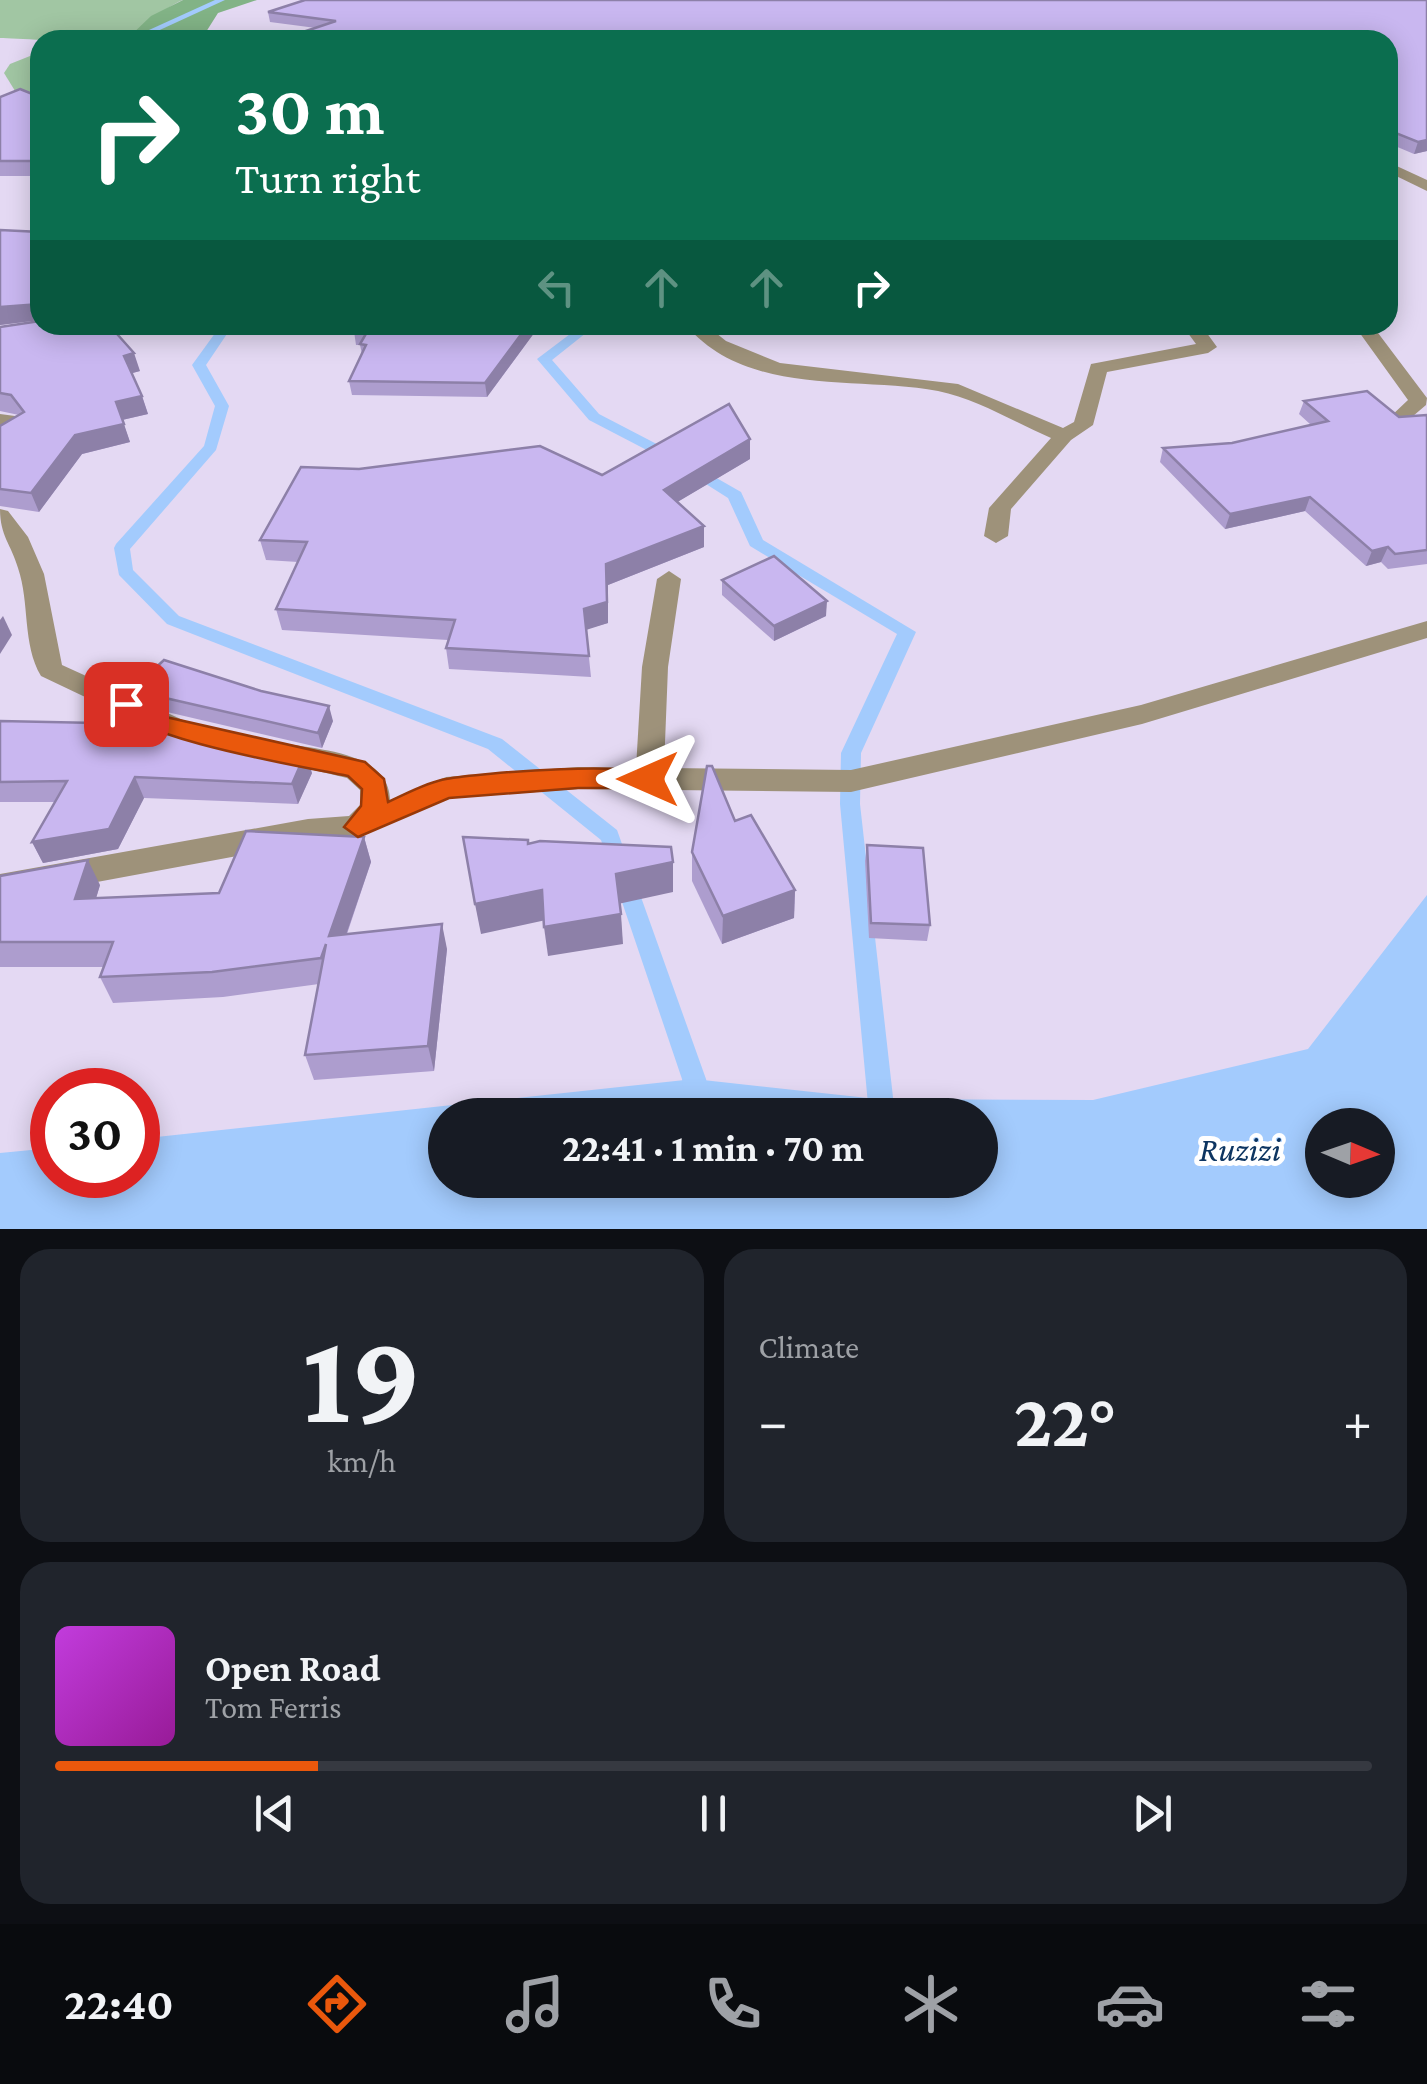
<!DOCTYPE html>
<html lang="en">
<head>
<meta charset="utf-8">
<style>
	:root { --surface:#171b24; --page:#20242c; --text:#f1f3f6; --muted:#9ea1a6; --line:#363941; --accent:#ea580c }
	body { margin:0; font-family:"Crimson Pro",serif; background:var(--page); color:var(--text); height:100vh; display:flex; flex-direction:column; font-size:38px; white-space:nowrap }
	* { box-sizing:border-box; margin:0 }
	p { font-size:32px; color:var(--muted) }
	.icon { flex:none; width:55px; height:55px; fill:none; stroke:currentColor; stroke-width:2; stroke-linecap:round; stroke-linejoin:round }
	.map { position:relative; height:1229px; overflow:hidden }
	.drawer { display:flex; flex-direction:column; gap:20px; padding:20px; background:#0d0f14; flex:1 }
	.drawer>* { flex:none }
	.banner { position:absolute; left:30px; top:30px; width:1368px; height:305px; border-radius:30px; box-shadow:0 5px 25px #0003; background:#0b6e4f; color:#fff; overflow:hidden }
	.needle { width:65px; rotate:92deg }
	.fabs { position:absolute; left:1305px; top:1108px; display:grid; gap:20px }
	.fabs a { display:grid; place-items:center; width:90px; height:90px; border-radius:50%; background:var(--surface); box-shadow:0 5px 25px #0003; font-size:50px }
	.speed { position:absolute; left:30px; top:1068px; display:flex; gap:20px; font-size:50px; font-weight:700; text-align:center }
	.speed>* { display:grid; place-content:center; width:130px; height:130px; border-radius:50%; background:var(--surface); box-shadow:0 5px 25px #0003; line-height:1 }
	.speed .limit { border:15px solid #d22; background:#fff; color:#111 }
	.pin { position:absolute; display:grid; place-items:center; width:85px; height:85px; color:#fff; margin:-42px; border-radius:20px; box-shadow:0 5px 15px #0006 }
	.me { position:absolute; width:110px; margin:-55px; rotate:270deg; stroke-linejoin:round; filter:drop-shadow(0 0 8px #0008) }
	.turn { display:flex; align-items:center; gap:35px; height:210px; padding:0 40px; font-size:45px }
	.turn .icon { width:130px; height:130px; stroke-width:2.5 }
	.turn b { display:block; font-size:70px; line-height:85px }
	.lanes { display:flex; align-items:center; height:95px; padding:0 40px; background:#0003; justify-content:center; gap:50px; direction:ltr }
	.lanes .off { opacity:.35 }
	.big { font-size:75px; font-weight:700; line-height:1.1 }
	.drawer .card { flex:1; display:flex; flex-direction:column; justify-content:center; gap:15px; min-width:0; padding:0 35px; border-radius:30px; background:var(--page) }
	.drawer .dial { align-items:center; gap:0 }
	.dial b { font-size:130px; line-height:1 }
	.song { display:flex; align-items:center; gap:30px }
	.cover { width:120px; height:120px; border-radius:15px; background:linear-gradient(135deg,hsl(290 70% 55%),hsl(300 70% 35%)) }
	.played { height:10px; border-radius:5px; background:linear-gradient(90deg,var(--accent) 20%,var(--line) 20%) }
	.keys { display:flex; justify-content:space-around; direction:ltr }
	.heat { display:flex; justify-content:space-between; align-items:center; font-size:55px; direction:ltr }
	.drawer .tiles { flex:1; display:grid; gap:20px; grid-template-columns:1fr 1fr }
	.card:last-child { grid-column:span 2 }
	.trip { position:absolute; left:428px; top:1098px; width:570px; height:100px; border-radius:50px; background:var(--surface); box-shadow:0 5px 25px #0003; font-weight:700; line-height:100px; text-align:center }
	.tab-bar { display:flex; height:160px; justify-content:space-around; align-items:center; background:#090b0e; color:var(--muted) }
	.tab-bar .icon { width:70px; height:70px }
	.tab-bar .active { color:var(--accent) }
	.tab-bar b { font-size:45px; color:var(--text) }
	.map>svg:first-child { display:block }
	.green { fill:#a1c6a3 }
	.forest { fill:#82b386 }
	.water { fill:#a3cbfd; fill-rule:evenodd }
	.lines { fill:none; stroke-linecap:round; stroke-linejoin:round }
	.stream { fill:#a3cbfd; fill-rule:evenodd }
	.minor { fill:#9e927a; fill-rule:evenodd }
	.wall { fill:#ad9dce }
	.shaded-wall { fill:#8d80a8 }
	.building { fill:#c9b7f0; stroke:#8d80a8; stroke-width:2.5 }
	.route { fill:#ea580c; stroke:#983908; stroke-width:2.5 }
	.labels { text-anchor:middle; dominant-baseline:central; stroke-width:10; stroke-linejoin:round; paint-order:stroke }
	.near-water-label { font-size:35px; font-style:italic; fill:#0d3561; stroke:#fff }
</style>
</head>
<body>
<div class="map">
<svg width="1427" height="1229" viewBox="0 0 1427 1229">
	<rect width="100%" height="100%" fill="#e4d9f3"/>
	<g class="green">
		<path d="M0 0H183C160 9 145 30 125 40 114 46 20 38 0 38Z"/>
		<polygon points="40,52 40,102 20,99 4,73 10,64"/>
	</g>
	<polygon class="forest" points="183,0 257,0 218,13 206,32 227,40 126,40 151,16"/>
	<path class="water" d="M1427 895V1229H0V1153L52 1148V1175H138V1139L694 1079 877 1099 1093 1100 1308 1049ZM445 1115H980V1180H445ZM1322 1125H1378V1180H1322Z"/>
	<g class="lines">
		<g class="stream">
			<polygon points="215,0 225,0 138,40 127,40"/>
			<polygon points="221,325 233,325 206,365 229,406 216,450 130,549 133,570 179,616 502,739 617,830 706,1079 713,1115 687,1115 682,1079 601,840 488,749 167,624 119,575 114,548 116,544 204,446 215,406 192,365"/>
			<polygon points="582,325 596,325 552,360 599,414 674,453 676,456 674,459 664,459 589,420 537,359"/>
			<polygon points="692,464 741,492 763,540 916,632 861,753 860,804 895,1115 869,1115 840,804 841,753 897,634 750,546 728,498 687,472 684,469 687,466"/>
		</g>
		<g class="minor">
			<polygon points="1388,162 1427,180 1427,191 1388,172"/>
			<path d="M686 325H706L726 341 780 363 958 384 1063 428 1074 422 1091 364 1196 344 1182 325H1201L1217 347 1208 353 1107 372 1093 425 1071 440 1011 509 1008 536 996 543 984 536 989 508 1051 438C1014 422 977 399 938 391 855 376 747 397 686 325Z"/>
			<polygon points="1354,325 1372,325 1427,398 1426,405 1406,422 1392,422 1389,418 1408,400"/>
			<polygon points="0,414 15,416 27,430 0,445 0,431 4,428 0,426"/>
			<path d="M0 509 8 511 28 537 44 574 62 665 185 721 189 728 185 735H165L41 676C22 644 30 603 18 568 11 544 0 536 0 509Z"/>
			<path d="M669 571 681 579 668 667 664 768 851 770 1141 705 1427 621V638L1142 724 851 792 578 789 450 798 357 838 308 843 0 900V874L308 819 349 816 360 805V790L347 778 267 759 263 752 267 745 277 742C314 750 389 750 390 800L446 777 578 767 636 768 642 667 657 579Z"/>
		</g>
	</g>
	<g class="wall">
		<polygon points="1427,0 1427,151 1414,154 1388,143 1388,40 316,28 270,22 268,12"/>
		<rect x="0" y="97" width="40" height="79"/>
		<polygon points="0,230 40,232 40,320 0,325"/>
		<polygon points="355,325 540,325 487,397 352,395 349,381 362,354 360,345 356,345 354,331"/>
		<polygon points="0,327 140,371 132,373 142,396 148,414 122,420 130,442 82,454 39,512 0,506 0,426 19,415 0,411"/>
		<polygon points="1304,401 1399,417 1427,415 1427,564 1388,569 1381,562 1366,566 1305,511 1225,529 1160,462 1163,448 1232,443 1311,425 1299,414"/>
		<polygon points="750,459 677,502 704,547 608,585 608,623 586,629 591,677 449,669 446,648 448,640 282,630 276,609 298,562 266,560 260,540 602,475"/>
		<polygon points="722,580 826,616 774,641 722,595"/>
		<polygon points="137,685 333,721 322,748 167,712 143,701"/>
		<polygon points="140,714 312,773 298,804 144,798 118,849 43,863 32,842 55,802 0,802 0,721 97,723"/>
		<polygon points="735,821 795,890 794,918 722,944 692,881 692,852"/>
		<polygon points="364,837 371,862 347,934 447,949 434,1071 314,1080 305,1055 319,984 223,997 113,1003 100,977 104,967 0,967 0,876 100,885 96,898 219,893"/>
		<polygon points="867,845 930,925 927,941 869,938 865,861"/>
	</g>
	<g class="shaded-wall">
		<polygon points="1427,140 1427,151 1414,154 1418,142"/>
		<polygon points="33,303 40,320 0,325 0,307"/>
		<polygon points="528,325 540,325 487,397 485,383"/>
		<polygon points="134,353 140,371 129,374 124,356"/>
		<polygon points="142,396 148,414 122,420 116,402"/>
		<polygon points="124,424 130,442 82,454 39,512 31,493 75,435"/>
		<polygon points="750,439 750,459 664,510 664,490"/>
		<polygon points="1310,497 1305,511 1225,529 1230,514"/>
		<polygon points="704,526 704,547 608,585 608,623 586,630 584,609 606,564"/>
		<polygon points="1388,547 1381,562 1366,566 1372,551"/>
		<polygon points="827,601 826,616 774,641 774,626"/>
		<polygon points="3,616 12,635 0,654 0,620"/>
		<polygon points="329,706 333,721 322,748 318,733"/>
		<polygon points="306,752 312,773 298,804 292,784"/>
		<polygon points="135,777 144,798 118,849 43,863 32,842"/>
		<polygon points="364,837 371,862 337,961 329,936"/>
		<polygon points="88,860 100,885 88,925 75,899"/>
		<polygon points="673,862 673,892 618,904 616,874"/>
		<polygon points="542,890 546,920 481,934 475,904"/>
		<polygon points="795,890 794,918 722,944 723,916"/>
		<polygon points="621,914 623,944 548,956 544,927"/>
		<polygon points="442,924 447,949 434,1071 428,1046"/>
	</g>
	<g class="building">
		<polygon points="305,0 1427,0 1427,140 1418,142 1388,130 1388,40 279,40 336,21 268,12"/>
		<polygon points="20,89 40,97 40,161 0,161 0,97"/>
		<polygon points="0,230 40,232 40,304 0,307"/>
		<polygon points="40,321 40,325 109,325 134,353 124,356 142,396 116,402 124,424 75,435 31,493 0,489 0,426 24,412 11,395 0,393 0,327"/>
		<polygon points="355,325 528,325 485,383 349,381 366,345 360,344 367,332 354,331"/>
		<polygon points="1367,391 1399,417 1427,415 1427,550 1395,554 1388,547 1372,551 1310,497 1230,514 1163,448 1232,443 1328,421 1304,401"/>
		<polygon points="729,404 750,439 664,490 704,526 606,564 607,602 584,609 589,656 446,648 455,620 276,609 307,542 260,540 301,467 359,469 540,446 602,475"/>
		<polygon points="774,556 827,601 774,626 722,580"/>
		<polygon points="164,660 261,691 329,706 318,733 161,697 137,685"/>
		<polygon points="110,699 140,714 306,752 292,784 135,777 109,829 32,842 67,781 0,782 0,721 97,723"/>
		<polygon points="707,766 712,766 735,821 751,815 795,890 723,916 692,852"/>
		<polygon points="246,831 364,837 329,936 442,924 428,1046 305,1055 326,944 321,958 212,972 100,977 113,942 0,942 0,876 88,860 75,899 219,893"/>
		<polygon points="463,837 528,840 528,844 540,841 671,847 673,862 616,874 621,914 544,927 542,890 475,904"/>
		<polygon points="867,845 923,848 930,925 871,923"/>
	</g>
	<path class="route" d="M126 696 166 717 365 762 384 779 388 802C406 794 427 782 446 779 476 773 650 759 661 779L648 788H578L449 798 358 837 344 827 361 806 362 789 348 776C301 766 137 740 114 704L117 698Z"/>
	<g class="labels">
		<g class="near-water-label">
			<text x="1240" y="1149">Ruzizi</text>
		</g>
	</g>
</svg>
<div class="fabs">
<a><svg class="needle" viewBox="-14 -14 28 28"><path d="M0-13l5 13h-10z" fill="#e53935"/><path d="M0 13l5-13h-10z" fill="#9ea1a6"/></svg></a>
</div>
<div class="speed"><div class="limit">30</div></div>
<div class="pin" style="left:126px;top:704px;background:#d93025"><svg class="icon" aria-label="arrive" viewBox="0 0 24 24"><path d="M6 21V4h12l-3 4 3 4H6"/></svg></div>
<svg class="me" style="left:648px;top:779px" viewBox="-20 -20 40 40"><path d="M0-17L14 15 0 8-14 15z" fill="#ea580c" stroke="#fff" stroke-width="4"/></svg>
<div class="trip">22:41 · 1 min · 70 m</div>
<div class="banner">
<div class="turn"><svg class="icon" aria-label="right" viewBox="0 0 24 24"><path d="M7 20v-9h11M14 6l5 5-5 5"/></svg><div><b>30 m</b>Turn right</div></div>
<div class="lanes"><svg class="icon off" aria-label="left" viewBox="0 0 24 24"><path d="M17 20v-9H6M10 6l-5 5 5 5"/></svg><svg class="icon off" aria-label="ahead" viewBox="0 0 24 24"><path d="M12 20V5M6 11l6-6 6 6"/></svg><svg class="icon off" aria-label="ahead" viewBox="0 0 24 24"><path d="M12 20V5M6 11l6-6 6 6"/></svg><svg class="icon" aria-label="right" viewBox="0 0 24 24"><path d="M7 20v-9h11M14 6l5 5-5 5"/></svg></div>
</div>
</div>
<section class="drawer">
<div class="tiles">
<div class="card dial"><b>19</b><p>km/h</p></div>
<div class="card"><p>Climate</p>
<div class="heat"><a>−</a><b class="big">22°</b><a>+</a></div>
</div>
<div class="card">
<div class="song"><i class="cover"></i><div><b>Open Road</b><p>Tom Ferris</p></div></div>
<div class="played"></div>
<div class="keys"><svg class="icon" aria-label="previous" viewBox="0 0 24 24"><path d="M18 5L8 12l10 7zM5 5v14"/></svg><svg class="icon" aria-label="pause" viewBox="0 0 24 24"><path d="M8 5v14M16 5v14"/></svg><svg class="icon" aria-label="next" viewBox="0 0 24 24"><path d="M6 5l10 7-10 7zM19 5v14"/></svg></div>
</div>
</div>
</section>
<nav class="tab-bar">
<b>22:40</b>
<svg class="icon active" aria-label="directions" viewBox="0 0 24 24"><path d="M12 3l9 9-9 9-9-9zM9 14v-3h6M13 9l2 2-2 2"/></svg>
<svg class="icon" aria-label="music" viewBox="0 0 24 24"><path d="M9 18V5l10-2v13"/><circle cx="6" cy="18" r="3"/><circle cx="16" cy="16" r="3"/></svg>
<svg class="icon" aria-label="phone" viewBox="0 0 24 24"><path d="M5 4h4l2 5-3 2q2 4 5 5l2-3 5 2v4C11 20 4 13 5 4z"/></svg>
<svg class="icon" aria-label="climate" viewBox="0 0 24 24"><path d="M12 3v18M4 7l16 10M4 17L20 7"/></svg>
<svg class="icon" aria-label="car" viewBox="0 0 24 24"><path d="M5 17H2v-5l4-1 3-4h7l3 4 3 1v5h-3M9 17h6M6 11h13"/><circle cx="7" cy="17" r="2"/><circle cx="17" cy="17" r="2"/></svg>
<svg class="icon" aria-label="filters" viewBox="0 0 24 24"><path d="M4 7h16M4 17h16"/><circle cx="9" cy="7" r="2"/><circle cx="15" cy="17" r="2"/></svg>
</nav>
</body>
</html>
